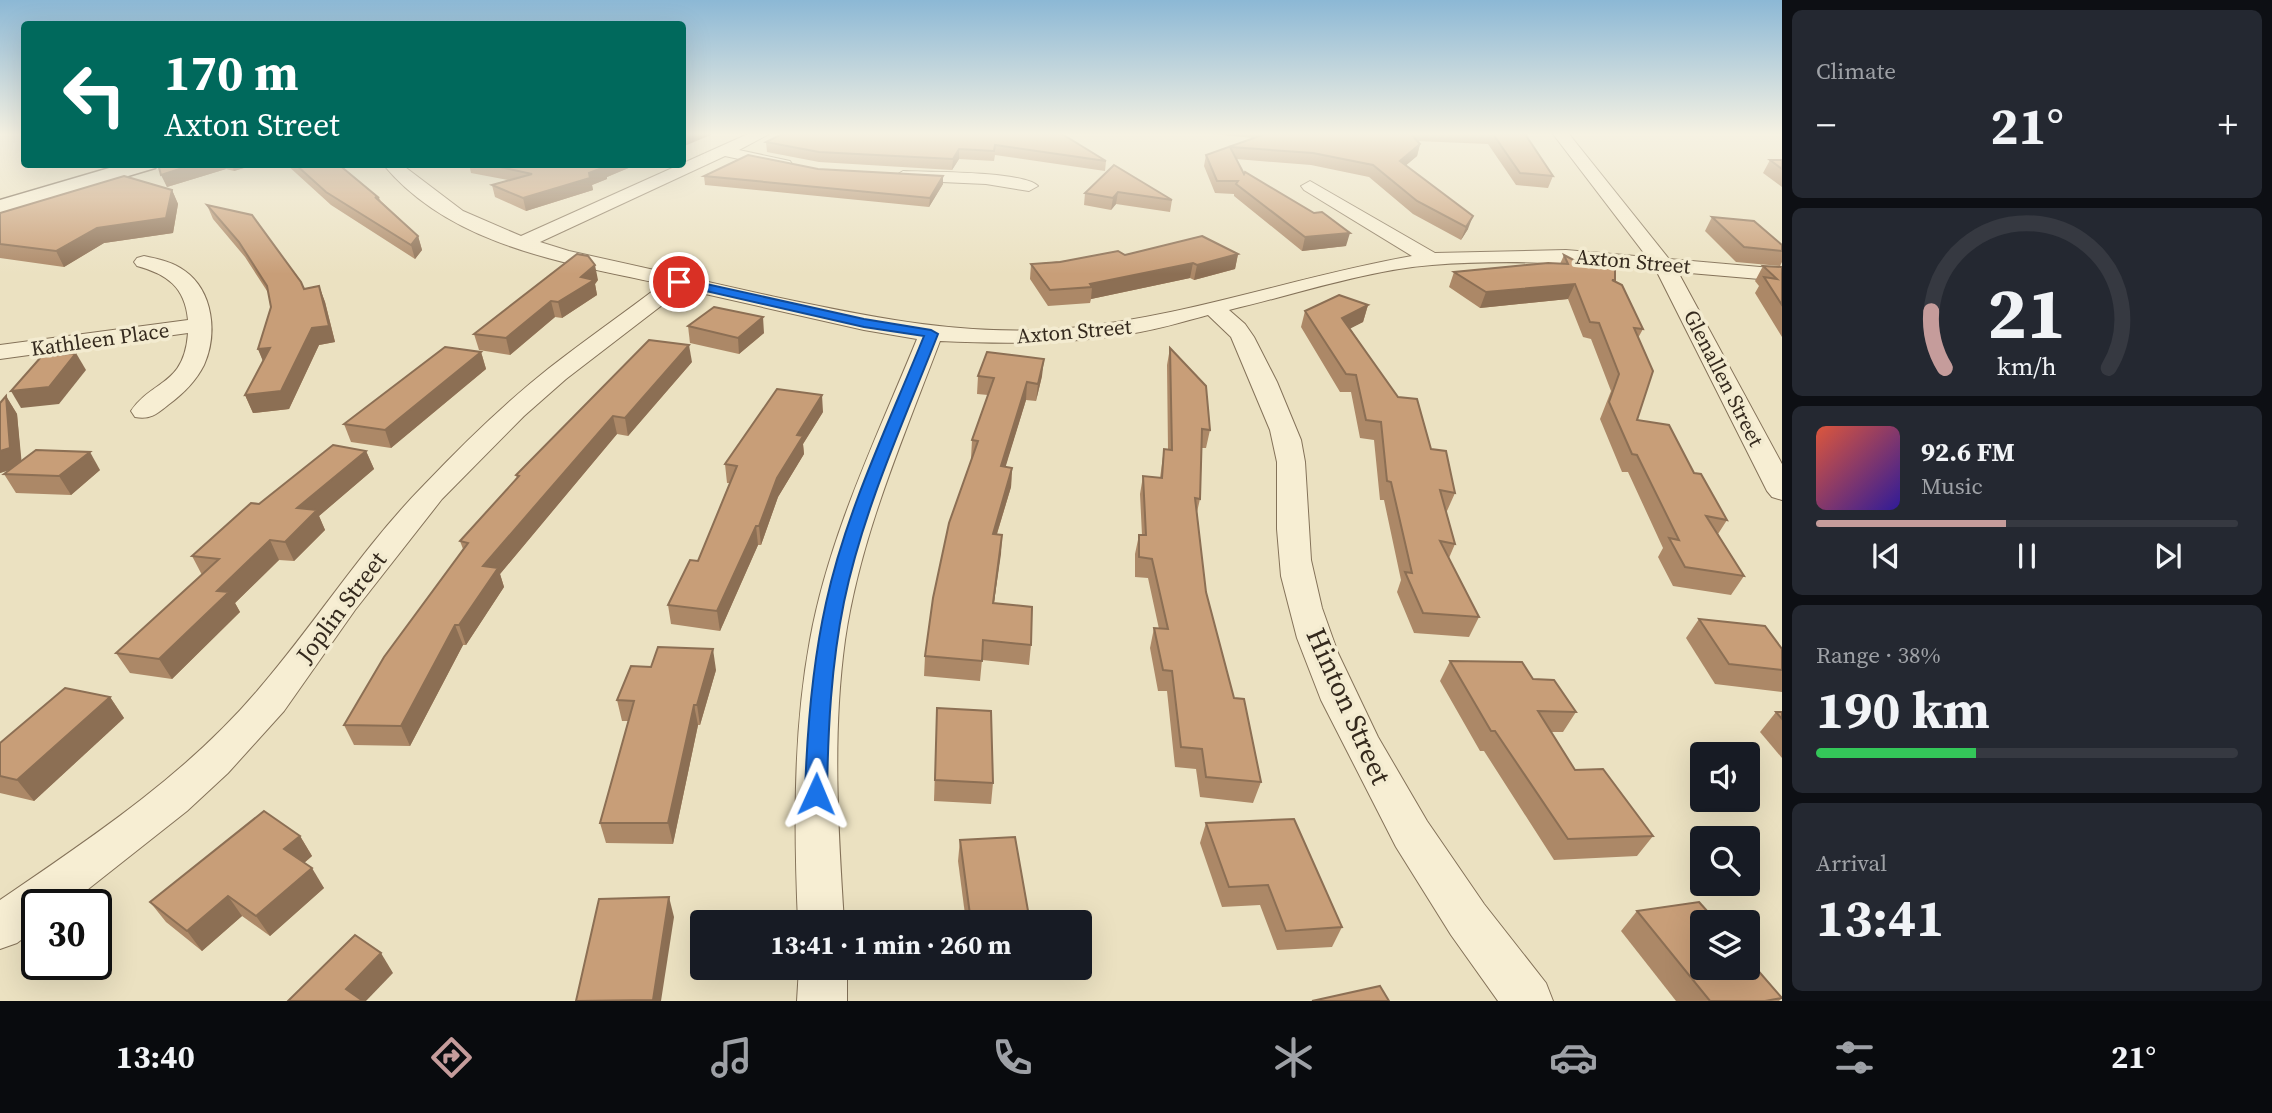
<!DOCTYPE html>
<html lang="en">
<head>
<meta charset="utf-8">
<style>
	:root { --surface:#171b24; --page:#242831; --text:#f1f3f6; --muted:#9ea1a6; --line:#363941; --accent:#c59c9b }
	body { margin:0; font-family:"Source Serif 4",serif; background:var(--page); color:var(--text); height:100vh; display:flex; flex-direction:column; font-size:26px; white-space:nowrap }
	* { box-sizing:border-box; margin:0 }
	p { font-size:23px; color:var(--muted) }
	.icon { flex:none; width:38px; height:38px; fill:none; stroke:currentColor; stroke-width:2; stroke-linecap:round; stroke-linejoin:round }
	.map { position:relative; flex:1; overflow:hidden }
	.sheet { display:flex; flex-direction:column; gap:10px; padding:10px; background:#0d0f14; width:490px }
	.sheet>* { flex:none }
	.guide { position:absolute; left:21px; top:21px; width:665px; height:147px; border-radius:7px; box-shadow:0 7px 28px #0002; background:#00695c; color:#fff; overflow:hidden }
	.fabs { position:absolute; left:1690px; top:742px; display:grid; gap:14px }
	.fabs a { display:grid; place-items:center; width:70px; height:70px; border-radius:7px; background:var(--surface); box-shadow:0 7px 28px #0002; font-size:35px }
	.speed { position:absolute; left:21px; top:889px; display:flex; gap:14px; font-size:35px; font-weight:700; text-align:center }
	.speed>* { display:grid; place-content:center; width:91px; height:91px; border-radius:50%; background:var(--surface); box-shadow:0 7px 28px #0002; line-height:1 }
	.speed .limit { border:4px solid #111; border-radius:10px; background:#fff; color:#111 }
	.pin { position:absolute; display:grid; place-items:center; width:60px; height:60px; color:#fff; margin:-30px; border:4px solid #fff; border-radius:50%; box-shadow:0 2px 7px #0007 }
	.me { position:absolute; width:77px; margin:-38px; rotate:1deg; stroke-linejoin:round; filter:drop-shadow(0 0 5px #0008) }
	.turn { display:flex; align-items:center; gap:24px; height:147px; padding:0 28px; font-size:32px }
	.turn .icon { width:91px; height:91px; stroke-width:2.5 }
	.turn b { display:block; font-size:49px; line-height:60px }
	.big { font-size:52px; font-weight:700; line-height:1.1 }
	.sheet .card { flex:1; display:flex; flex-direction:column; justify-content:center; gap:10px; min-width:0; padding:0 24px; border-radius:10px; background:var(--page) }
	.sheet .dial { align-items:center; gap:0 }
	.dial svg { height:182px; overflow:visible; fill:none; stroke:var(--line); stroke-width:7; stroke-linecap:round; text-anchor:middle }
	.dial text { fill:var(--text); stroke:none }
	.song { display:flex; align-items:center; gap:21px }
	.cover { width:84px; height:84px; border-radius:10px; background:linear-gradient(135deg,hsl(10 70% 55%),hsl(250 70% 35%)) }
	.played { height:7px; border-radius:4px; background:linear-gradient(90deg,var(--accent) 45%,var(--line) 45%) }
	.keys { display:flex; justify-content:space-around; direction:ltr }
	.heat { display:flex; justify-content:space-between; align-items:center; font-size:38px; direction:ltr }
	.charge { height:10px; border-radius:5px; background:linear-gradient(90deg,#34c759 38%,var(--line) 0) }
	.trip { position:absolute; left:690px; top:910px; width:402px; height:70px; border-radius:7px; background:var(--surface); box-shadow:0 7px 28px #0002; font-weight:700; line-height:70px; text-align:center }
	.tabs { display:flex; height:112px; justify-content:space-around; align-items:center; background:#090b0e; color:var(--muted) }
	.tabs .icon { width:49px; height:49px }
	.tabs .current { color:var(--accent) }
	.tabs b { font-size:32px; color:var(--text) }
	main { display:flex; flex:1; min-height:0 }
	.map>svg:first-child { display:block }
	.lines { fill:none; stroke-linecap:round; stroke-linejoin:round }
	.street-casing { stroke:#847259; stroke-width:2 }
	.secondary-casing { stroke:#66533d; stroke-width:3 }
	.street { fill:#f7eed3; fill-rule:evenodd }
	.secondary { fill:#f7eed3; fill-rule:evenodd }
	.wall { fill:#ac8867 }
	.shaded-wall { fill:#8c6f54 }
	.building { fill:#c89e78; stroke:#8c6f54; stroke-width:2 }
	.route { fill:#1a73e8; stroke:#114b97; stroke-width:2 }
	.labels { text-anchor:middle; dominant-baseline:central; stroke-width:7; stroke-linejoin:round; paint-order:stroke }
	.far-street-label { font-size:21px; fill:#34291d; stroke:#f3ebd0 }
	.street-label { font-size:24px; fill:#34291d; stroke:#f3ebd0 }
	.near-street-label { font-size:28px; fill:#34291d; stroke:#f3ebd0 }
</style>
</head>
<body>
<main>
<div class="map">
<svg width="1782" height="1001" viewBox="0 0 1782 1001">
	<rect width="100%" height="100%" fill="#ebe1c1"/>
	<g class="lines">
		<defs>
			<g id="street">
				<path d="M748 134H769L739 150 790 161 792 164 790 167 784 169 725 156 540 242 569 251C636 266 704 281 771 296 870 317 968 338 1070 328 1186 317 1298 276 1412 256L1304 190 1301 186 1310 181 1435 253 1566 250 1647 257 1553 134H1569L1669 259 1782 269V281L1678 272 1782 464V500L1772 497 1767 491 1656 270C1582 263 1507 259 1432 265 1367 270 1293 295 1229 310L1245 324 1254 337 1277 382 1301 440 1305 462 1311 560 1322 608 1338 653 1378 737 1427 821 1484 904 1546 983 1553 1001H1498L1451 935 1396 847 1321 700 1297 638 1281 576 1277 529V462L1270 430 1231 337 1208 315C1182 322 1156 330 1129 334 1066 344 1004 344 940 341 903 439 860 537 845 640 832 734 838 828 844 922H798C794 829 793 732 810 640 829 535 877 437 917 339L864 330 683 289 566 379 524 416 442 499 355 610 284 711 228 773 187 811 68 905H37V928L17 943 0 949V900C91 838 186 775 258 690 315 624 362 548 424 485 463 444 504 404 548 369 585 340 624 313 662 284 566 263 450 246 383 164H401L463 211 521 236Z"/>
				<path d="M903 171C927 172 1024 171 1038 186L1029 191 986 184 897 180 895 176Z"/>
				<path d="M144 256C158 259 173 262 185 271 213 291 218 334 204 365 196 381 183 394 168 405 157 414 150 420 135 417L131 411C153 379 184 386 188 333L0 359V345L188 320C185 287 167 274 137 266L134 262 137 258Z"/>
				<polygon points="799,968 847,968 847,1001 797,1001"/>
			</g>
			<polygon id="secondary" points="123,164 158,164 155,168 0,214 0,200"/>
		</defs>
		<use href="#street" class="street-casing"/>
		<use href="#secondary" class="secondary-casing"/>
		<use href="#street" class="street"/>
		<use href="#secondary" class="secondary"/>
	</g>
	<g class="wall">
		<polygon points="1062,134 1106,161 1105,171 995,155 994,161 959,159 952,170 819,162 767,152 766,142"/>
		<polygon points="1210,134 1525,134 1553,176 1548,188 1516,185 1488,144 1417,141 1420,144 1417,156 1406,165 1468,229 1461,240 1413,214 1369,177 1311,165 1236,159 1244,174 1346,246 1302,251 1234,196 1234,194 1215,193 1204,166 1206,155 1255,138"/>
		<polygon points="1770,160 1782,160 1782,187 1763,173"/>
		<polygon points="158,164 257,164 234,171 226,169 167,187"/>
		<polygon points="286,164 338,164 379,198 381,201 418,236 422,250 415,259 331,205"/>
		<polygon points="469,164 638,164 607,177 607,179 592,185 593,190 526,211 495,197 492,185 508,180 471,173"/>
		<polygon points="1114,165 1172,200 1170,212 1116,204 1111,210 1084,205 1085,193"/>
		<polygon points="818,169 943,176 943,184 929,207 705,185 704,176"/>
		<polygon points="172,190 178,204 173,233 104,243 64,267 0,258 0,213"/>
		<polygon points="207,205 301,282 304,289 319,286 325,302 335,342 319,345 289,409 253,413 245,395 263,361 258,349 271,307 269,294 245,257 213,219"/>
		<polygon points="1712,217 1782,245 1782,262 1780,266 1736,262 1705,231"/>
		<polygon points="1238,254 1235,269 1194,280 1190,278 1091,299 1090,303 1048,306 1030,279 1031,264 1125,255"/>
		<polygon points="1564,255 1615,280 1615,281 1643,329 1638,338 1637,420 1694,473 1727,520 1718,534 1744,576 1731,595 1673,586 1658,557 1663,548 1628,472 1622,472 1600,419 1611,391 1591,339 1583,337 1568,299 1480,308 1449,287 1454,272 1560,264"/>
		<polygon points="1763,266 1782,267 1782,337 1755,293 1759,286 1755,281"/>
		<polygon points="598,280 595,284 597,295 562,318 555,317 510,355 479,350 474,334"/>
		<polygon points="1368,305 1363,322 1350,328 1431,449 1455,493 1447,511 1446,511 1455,544 1449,558 1479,617 1469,637 1414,633 1397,592 1401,580 1384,500 1380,500 1374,440 1360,438 1351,392 1340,392 1301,327 1305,311"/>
		<polygon points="688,326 764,333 739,354 690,343"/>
		<polygon points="1170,348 1210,430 1206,448 1202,448 1200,499 1197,512 1206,592 1234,698 1261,782 1253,803 1200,797 1196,769 1175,767 1167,691 1158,691 1150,648 1154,628 1159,629 1148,578 1135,577 1135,554 1139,535 1142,535 1140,494 1143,476 1160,478 1164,449 1168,450 1167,365"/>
		<polygon points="481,352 486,369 391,448 351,442 344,424"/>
		<polygon points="692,362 628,436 617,434 500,574 504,587 466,645 463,645 410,746 354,745 344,725 463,549 460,541 517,478 516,475"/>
		<polygon points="978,376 1042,376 1036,401 1026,400 1005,467 1012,468 1011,487 997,534 1002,535 994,603 1031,645 1029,665 982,660 980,681 924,676 925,656 972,458 971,458 972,440 988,395 977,394"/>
		<polygon points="6,396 17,414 21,461 100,470 71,495 16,493 4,474 9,470 0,473 0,403"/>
		<polygon points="823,412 803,444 804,454 778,497 761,545 758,545 720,631 671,624 668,605 698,561 730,483 727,483 725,464"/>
		<polygon points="366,451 374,469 319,516 325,530 294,561 279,560 235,603 240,612 172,679 130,673 116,653 202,575 192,556 259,504"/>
		<polygon points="1699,619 1782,649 1782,692 1715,684 1686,638"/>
		<polygon points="1450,661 1533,679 1576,712 1563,732 1551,732 1575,770 1653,836 1637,856 1554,860 1484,751 1480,751 1440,681"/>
		<polygon points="716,670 700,725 698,725 673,844 606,843 600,823 629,721 622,721 617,700"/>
		<polygon points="110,697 124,718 34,801 0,793 0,776"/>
		<polygon points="937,708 993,783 991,804 934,801"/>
		<polygon points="1776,712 1782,712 1782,758 1760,732"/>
		<polygon points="1206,823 1342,927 1332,947 1277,950 1260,905 1222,907 1200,843"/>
		<polygon points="300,836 312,856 304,863 324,888 270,936 242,916 202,951 166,922 150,902"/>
		<polygon points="960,840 1030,922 966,922 958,861"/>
		<polygon points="1637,911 1782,998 1779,1001 1676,1001 1621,931"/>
	</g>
	<g class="shaded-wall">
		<polygon points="684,134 713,134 682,147 682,135"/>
		<polygon points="1420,144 1417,156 1397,173 1400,161"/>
		<polygon points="959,149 959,159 952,170 953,159"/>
		<polygon points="195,164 224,164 226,169 167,187 161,175"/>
		<polygon points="232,164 257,164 234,171"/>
		<polygon points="607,164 638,164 607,177 607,179 592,185 593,190 526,211 523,198 589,173"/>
		<polygon points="943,176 943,184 929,207 930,198"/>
		<polygon points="172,190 178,204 173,233 104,243 64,267 56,251 97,228"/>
		<polygon points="1118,192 1116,204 1111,210 1113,198"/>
		<polygon points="1473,216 1468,229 1461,240 1466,227"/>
		<polygon points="1350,233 1346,246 1302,251 1305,237"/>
		<polygon points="418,236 422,250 415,259 411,245"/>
		<polygon points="1238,254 1235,269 1194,280 1197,265"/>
		<polygon points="1193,263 1190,278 1091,299 1092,287 1090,284"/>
		<polygon points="595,265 598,280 595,284 597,295 562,318 558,302 581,277"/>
		<polygon points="1575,284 1568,299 1480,308 1486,292"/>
		<polygon points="319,286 325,302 335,342 319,345 289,409 253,413 245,395"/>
		<polygon points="551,301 555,317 510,355 506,338"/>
		<polygon points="1368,305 1363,322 1338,335 1342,318"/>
		<polygon points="763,317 764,333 739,354 738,338"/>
		<polygon points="689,345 692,362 628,436 625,418"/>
		<polygon points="270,348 265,366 258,349"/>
		<polygon points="481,352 486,369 391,448 385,430"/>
		<polygon points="76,353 86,370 59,404 21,408 11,391"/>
		<polygon points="1044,359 1042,376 1036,401 1038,384"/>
		<polygon points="1027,382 1026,400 1000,485 1001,466"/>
		<polygon points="822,395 823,412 803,444 804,454 778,497 761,545 759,526 777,478 797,435"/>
		<polygon points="6,396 17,414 22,466 0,473 0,451"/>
		<polygon points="613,416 617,434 500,574 504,587 466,645 459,625 483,566"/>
		<polygon points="366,451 374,469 319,516 325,530 294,561 285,542 297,508"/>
		<polygon points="90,452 100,470 71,495 59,476"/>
		<polygon points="1012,468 1011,487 991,553 993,534"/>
		<polygon points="756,526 758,545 720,631 717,611"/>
		<polygon points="1002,535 1001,554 991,623 993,603"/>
		<polygon points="270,540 279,560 235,603 240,612 172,679 159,659 217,591"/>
		<polygon points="455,625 463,645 410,746 401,726"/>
		<polygon points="713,649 716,670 700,725 697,705"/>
		<polygon points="110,697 124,718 34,801 17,780"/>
		<polygon points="694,705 698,725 673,844 668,823"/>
		<polygon points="300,836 312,856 297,869 284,849"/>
		<polygon points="312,868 324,888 270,936 256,916"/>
		<polygon points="228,896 242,916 202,951 187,931"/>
		<polygon points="669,897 674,917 661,1001 653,1001"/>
		<polygon points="381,953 393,973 366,1001 354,1001 346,989"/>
	</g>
	<g class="building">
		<polygon points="782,134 1062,134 1106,161 995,145 994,151 959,149 953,159 819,152 766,142"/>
		<polygon points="1265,134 1411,134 1420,144 1400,161 1473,216 1466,227 1417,201 1373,165 1313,153 1230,147 1244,174 1245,172 1314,213 1322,212 1350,233 1305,237 1236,184 1238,181 1217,181 1206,155"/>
		<polygon points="1493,134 1525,134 1553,176 1520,173"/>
		<polygon points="748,155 818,169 943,176 930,198 704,176"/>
		<polygon points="1770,160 1782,160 1782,169"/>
		<polygon points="158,164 195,164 161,175"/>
		<polygon points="295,164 338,164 379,198 375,197 418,236 411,245 326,192"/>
		<polygon points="487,164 607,164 603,166 605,167 589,173 590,178 523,198 492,185 532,174"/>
		<polygon points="1114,165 1172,200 1118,192 1113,198 1085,193"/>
		<polygon points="124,176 172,190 166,218 97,228 56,251 0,244 0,213"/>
		<polygon points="207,205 252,215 301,282 304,289 319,286 329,326 312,328 281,391 245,395 270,348 258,349 271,307 267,286 239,242"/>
		<polygon points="1712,217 1754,221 1782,245 1782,251 1744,247"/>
		<polygon points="1202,236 1238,254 1197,265 1193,263 1090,284 1092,287 1050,290 1031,264 1060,262 1118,251 1125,255"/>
		<polygon points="577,254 588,256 595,265 581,277 594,280 558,302 551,301 506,338 474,334"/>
		<polygon points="1564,255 1583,265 1615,266 1615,280 1612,280 1622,285 1643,329 1634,328 1653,371 1637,420 1669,425 1694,473 1701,474 1727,520 1706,516 1744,576 1685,567 1669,538 1679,540 1637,455 1632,454 1609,402 1619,374 1599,323 1590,322 1575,284 1486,292 1454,272 1548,263 1568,264"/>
		<polygon points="1763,266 1782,267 1782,305 1764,277 1777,279"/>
		<polygon points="1339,295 1368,305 1342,318 1398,397 1417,399 1431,449 1446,451 1455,493 1440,490 1455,544 1440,541 1479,617 1423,613 1405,572 1412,573 1391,482 1387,481 1381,422 1366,420 1356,375 1346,374 1305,311"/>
		<polygon points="714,307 763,317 738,338 688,326"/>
		<polygon points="649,340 689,345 625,418 613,416 483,566 498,568 459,625 455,625 401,726 344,725 384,657 468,543 460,541 519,476 516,475"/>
		<polygon points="445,347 481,352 385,430 344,424"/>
		<polygon points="1170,348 1206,386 1210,430 1202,429 1200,499 1195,498 1206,592 1234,698 1244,699 1261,782 1206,777 1202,749 1181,747 1172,671 1163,670 1154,628 1168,629 1152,559 1139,557 1139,535 1146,535 1143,476 1162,478 1164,449 1172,450"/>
		<polygon points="987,352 1044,359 1038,384 1027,382 1001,466 1012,468 993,534 1002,535 993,603 1032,607 1031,645 983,640 982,661 925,656 933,598 949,523 978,441 972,440 994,378 978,376"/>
		<polygon points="76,353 49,387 11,391 41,357"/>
		<polygon points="777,389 822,395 797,435 803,436 777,478 759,526 756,526 717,611 668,605 690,560 698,561 737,466 725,464"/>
		<polygon points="6,396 10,448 0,451 0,403"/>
		<polygon points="333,445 366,451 297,508 317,510 285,542 270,540 217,591 229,592 159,659 116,653 219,559 192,556 251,503 259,504"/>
		<polygon points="36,450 90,452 59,476 4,474"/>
		<polygon points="1699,619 1765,626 1782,649 1782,670 1729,664"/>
		<polygon points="658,647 713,649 697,705 694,705 668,823 600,823 634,701 617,700 631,666 651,667"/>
		<polygon points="1450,661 1522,662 1533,679 1554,680 1576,712 1538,711 1575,770 1603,769 1653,836 1568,839 1495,731 1491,731"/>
		<polygon points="65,688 110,697 17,780 0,776 0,743"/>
		<polygon points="937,708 991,711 993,783 935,780"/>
		<polygon points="1776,712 1782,712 1782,719"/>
		<polygon points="264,811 300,836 284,849 312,868 256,916 228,896 187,931 150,902"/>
		<polygon points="1294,819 1342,927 1286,931 1268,885 1229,887 1206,823"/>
		<polygon points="1015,837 1030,922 971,922 960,840"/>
		<polygon points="669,897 653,1000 576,1001 599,899"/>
		<polygon points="1699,902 1717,922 1703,922 1703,968 1748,968 1748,959 1782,998 1765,1001 1710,1001 1637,911"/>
		<polygon points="355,935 381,953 346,989 363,1001 288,1001"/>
		<polygon points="1380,986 1389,1001 1312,1001"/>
	</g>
	<linearGradient id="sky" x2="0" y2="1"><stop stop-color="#8cb8d5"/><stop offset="0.49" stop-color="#f6f2e3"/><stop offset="1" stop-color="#f6f2e3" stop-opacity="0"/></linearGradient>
	<rect width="1782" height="274" fill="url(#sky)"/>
	<path class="route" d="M679 278 864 319 931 330 938 334C904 421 863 510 844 602 831 666 828 729 827 794L824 801 816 803 808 801 805 794C807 729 812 666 826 603 846 511 889 423 924 336L864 327 675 284V279Z"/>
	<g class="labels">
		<g class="far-street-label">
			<text transform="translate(1633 261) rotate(5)">Axton Street</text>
			<text transform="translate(1074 331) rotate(-5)">Axton Street</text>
			<text transform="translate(100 339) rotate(-8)">Kathleen Place</text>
			<text transform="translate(1724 378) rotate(63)">Glenallen Street</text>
		</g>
		<g class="street-label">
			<text transform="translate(341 607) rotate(-53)">Joplin Street</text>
		</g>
		<g class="near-street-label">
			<text transform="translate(1349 706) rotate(66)">Hinton Street</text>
		</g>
	</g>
</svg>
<div class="fabs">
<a><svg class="icon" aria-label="sound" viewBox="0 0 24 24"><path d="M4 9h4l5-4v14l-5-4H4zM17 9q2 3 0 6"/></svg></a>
<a><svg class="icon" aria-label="search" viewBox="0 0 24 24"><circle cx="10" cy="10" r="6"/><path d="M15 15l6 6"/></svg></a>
<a><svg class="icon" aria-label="layers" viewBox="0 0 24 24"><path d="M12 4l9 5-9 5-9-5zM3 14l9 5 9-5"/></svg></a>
</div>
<div class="speed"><div class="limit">30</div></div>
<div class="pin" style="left:679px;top:282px;background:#d93025"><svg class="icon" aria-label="arrive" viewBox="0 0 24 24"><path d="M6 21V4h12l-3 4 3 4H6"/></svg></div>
<svg class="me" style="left:816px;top:794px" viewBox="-20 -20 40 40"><path d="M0-17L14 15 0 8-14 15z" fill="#1a73e8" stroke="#fff" stroke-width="4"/></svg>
<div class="trip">13:41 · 1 min · 260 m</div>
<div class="guide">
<div class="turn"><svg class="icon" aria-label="left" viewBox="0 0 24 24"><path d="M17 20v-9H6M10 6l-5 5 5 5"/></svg><div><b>170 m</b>Axton Street</div></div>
</div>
</div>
<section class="sheet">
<div class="card"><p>Climate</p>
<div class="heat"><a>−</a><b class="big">21°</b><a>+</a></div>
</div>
<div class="card dial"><svg viewBox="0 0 100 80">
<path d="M14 69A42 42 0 1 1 86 69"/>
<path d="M14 69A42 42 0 0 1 8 44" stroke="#c59c9b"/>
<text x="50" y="56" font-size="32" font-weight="700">21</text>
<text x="50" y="72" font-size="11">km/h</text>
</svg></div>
<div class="card">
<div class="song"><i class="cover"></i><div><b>92.6 FM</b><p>Music</p></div></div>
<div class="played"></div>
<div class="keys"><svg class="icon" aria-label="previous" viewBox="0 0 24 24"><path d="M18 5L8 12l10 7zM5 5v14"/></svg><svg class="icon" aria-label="pause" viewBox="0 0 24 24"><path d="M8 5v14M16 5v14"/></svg><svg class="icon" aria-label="next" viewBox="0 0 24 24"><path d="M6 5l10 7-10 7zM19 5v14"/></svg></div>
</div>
<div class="card"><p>Range · 38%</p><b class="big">190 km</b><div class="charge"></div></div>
<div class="card"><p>Arrival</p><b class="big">13:41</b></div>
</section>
</main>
<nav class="tabs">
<b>13:40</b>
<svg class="icon current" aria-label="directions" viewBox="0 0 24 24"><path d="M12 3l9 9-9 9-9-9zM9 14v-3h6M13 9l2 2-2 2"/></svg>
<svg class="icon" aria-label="music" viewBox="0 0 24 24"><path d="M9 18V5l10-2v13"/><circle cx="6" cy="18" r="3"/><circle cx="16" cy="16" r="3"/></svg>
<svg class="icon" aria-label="phone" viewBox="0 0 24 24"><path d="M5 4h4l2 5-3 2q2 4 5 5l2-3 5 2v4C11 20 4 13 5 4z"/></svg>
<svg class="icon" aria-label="climate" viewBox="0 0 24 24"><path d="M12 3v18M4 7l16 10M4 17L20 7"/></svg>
<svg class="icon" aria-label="car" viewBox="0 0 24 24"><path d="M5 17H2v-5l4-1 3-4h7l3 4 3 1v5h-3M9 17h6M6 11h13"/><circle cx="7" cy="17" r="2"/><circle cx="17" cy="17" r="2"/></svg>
<svg class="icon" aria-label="filters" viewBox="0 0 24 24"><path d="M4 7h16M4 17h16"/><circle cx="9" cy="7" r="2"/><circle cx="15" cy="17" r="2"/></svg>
<b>21°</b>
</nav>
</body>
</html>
